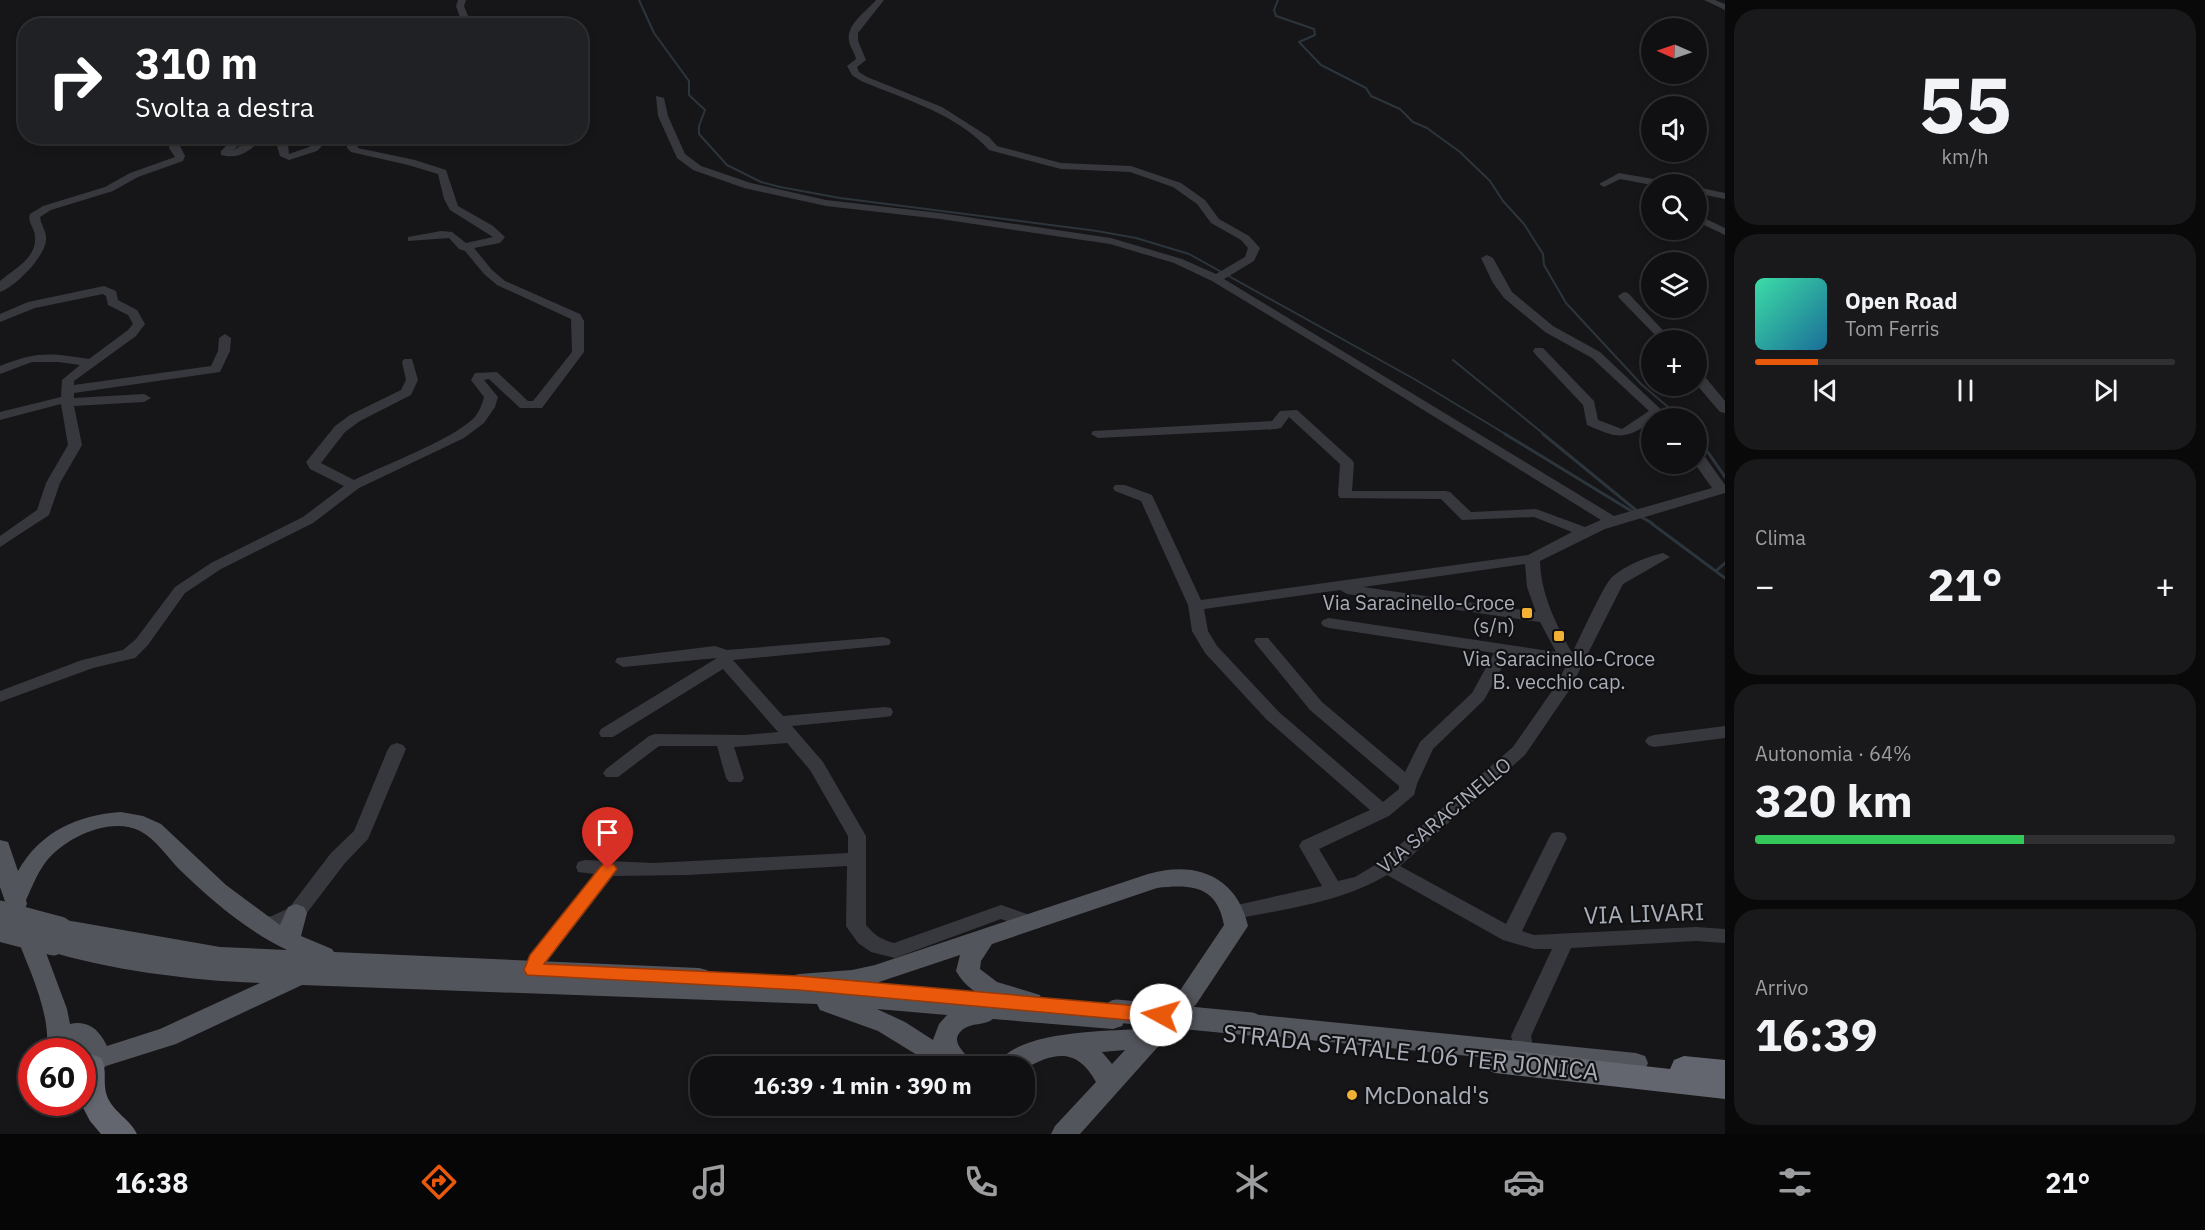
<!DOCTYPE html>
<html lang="it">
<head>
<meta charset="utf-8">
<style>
	:root { --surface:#101012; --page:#19191b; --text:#f1f3f6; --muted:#9c9d9f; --line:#303032; --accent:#ea580c }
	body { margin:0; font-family:"IBM Plex Sans",sans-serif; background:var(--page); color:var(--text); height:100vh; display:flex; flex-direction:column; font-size:22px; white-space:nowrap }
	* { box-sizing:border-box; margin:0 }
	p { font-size:20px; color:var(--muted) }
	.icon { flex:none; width:33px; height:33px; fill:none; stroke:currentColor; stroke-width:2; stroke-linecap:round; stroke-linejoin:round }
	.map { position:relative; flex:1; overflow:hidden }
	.sheet { display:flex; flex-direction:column; gap:9px; padding:9px; background:#09090a; width:480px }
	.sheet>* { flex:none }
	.guide { position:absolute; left:18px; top:18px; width:570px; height:126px; border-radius:24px; box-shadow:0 3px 9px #0003,0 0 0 2px var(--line); background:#202124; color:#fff; overflow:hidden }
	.needle { width:39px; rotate:272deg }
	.fabs { position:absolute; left:1641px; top:18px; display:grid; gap:12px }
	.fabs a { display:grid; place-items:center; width:66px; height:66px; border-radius:50%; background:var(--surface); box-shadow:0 3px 9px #0003,0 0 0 2px var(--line); font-size:30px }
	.speed { position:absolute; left:18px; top:1038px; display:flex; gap:12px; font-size:30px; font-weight:700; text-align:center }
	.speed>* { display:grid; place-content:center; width:78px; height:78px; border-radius:50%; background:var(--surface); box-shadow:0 3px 9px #0003,0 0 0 2px var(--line); line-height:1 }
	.speed .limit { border:9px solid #d22; background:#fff; color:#111 }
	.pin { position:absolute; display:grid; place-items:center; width:51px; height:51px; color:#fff; margin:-62px -26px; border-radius:50% 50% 50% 0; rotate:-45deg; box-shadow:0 0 6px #0007 }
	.pin .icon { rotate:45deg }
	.me { position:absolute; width:66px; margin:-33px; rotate:276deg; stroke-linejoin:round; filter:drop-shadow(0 0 4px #0008) }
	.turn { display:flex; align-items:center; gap:21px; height:126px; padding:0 18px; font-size:27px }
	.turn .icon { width:78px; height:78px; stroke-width:2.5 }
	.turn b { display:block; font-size:42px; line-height:51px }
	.big { font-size:45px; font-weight:800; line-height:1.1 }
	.sheet .tile { flex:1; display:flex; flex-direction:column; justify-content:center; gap:9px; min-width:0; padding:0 21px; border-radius:24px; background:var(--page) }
	.sheet .dial { align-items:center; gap:0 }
	.dial b { font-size:78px; line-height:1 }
	.song { display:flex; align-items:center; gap:18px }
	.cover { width:72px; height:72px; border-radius:9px; background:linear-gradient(135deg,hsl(160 70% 55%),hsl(200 70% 35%)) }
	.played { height:6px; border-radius:3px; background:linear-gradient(90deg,var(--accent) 15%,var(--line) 15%) }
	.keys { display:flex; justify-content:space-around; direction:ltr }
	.heat { display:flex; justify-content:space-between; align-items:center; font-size:33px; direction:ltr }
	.charge { height:9px; border-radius:4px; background:linear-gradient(90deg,#34c759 64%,var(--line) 0) }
	.trip { position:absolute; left:690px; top:1056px; width:345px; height:60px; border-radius:24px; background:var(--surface); box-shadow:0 3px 9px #0003,0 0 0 2px var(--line); font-weight:800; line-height:60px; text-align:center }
	.dock { display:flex; height:96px; justify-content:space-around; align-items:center; background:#060607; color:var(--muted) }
	.dock .icon { width:42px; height:42px }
	.dock .active { color:var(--accent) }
	.dock b { font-size:27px; color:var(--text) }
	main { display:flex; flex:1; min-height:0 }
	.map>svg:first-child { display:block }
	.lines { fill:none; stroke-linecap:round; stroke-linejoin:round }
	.stream-far1 { stroke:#2c353c; stroke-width:2 }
	.stream { stroke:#2c353c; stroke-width:3 }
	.minor { fill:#37383d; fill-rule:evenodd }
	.major { fill:#53555c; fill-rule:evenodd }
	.highway { fill:#63666e; fill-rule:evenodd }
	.major-bridge { stroke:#53555c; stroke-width:23 }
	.route { fill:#ea580c; stroke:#983908; stroke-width:1.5 }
	.poi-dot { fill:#f2b134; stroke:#111113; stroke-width:2 }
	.labels { text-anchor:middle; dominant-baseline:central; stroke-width:4.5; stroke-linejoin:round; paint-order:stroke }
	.poi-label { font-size:20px; fill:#a8adb8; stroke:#111113; text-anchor:end }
	.street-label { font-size:20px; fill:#a8adb8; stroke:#111113 }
	.near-street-label { font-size:24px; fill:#a8adb8; stroke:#111113 }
	.near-poi-label { font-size:24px; fill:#a8adb8; stroke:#111113; text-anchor:start }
</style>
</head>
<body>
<main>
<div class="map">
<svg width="1725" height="1134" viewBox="0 0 1725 1134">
	<rect width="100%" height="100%" fill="#161618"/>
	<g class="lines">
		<g class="stream-far1">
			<polyline points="639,0 654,33 689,81 689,95 705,110 699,126 699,134 727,165 761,182 780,187 840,198 1097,231 1136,238 1189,254 1416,380 1507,435"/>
			<polyline points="1278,0 1274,10 1276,16 1314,29 1315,35 1299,42 1321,65 1366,88 1371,96 1400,109 1413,122 1427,128 1460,152 1490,181 1503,201 1524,224 1543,254 1544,265 1566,303 1641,384 1681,418"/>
			<polyline points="1453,360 1545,435"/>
		</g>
		<g class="stream">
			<polyline points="1505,434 1633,512"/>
			<polyline points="1543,434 1637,511"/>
			<polyline points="1696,435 1725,477"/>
			<polyline points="1641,517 1652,523"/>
			<polyline points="1651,523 1725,578"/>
			<polyline points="1716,571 1725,563"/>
		</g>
		<g class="minor">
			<polygon points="458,0 466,0 464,6 472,26 463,26 456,6"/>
			<path d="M876 0H884L858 33V41L866 60 857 67 859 72 867 77 942 107 989 137 997 146 1061 163 1131 166 1181 183 1205 200 1219 219 1249 236 1260 248 1254 261 1224 279 1614 516 1712 488 1695 464 1696 450 1701 451 1725 485V493L1605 529 1540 561C1541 595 1556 624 1572 653 1580 638 1603 586 1612 577 1626 565 1646 557 1663 553L1670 557 1623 584 1570 689 1525 755 1400 866 1506 924 1549 838 1552 833 1558 832 1564 833 1567 838 1522 931 1534 935 1696 927 1725 929V943L1696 941 1571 948 1531 1036 1534 1052 1531 1058 1524 1060 1517 1058 1511 1036 1552 949H1534L1503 940 1387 875C1342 902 1286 909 1235 919L1228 917 1225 912 1228 907 1322 886 1299 846 1302 841 1370 810 1267 720 1205 653 1192 631 1188 605 1141 501 1115 491 1113 488 1115 485H1125L1152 495 1201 600 1528 555 1572 532 1534 517 1462 520 1441 499 1340 498 1338 495 1340 464 1289 417 1281 428 1276 429 1098 438 1091 434 1093 431 1272 421 1280 411 1297 410 1352 460 1354 463 1352 491H1445L1450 492 1471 512 1536 509 1585 527 1601 520 1338 357 1212 281 1174 263 1110 244 940 219 826 206 744 188 693 170 677 158 658 116 656 96 664 98 668 116 685 154 701 166 751 183 826 200 940 213 1111 238 1182 259 1216 274 1245 257 1248 248 1241 240 1211 223 1197 204 1173 187 1130 172 1061 169 989 150C957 114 904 99 861 81L852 75 847 66 856 59C855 53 850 47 849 41 846 24 867 11 876 0ZM1525 564 1527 587 1536 612 1363 587ZM1340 590 1347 594 1540 622 1556 652 1329 618 1323 620 1321 623 1323 626 1329 628 1494 653 1472 693 1420 742 1405 772 1322 702 1268 638H1256L1254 641 1256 644 1310 710 1399 786V789L1383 802 1279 712 1217 646 1208 631 1204 609ZM1509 655 1562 663 1565 668 1554 688 1513 747 1380 862 1355 877 1338 881 1319 849 1389 816 1414 795 1417 784 1433 749 1484 700Z"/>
			<polygon points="1704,0 1715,0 1725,4 1725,10"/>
			<polygon points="417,18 432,26 395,26 396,24"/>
			<path d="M175 136H187L179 144 185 156 183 161 138 177 113 191 51 210 40 217C41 225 47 232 46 240 45 257 15 287 0 292V281C14 269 37 258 35 237 35 228 27 222 30 214L43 206 105 187 130 173 175 157 169 148V143Z"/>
			<path d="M236 136H247L233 151 253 136H264C252 150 240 160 221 155V151Z"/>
			<polygon points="277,136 287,136 289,154 309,147 321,136 332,136 317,151 289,160 280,156 276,143"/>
			<path d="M347 136H357L358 148 415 160 446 170 458 206 493 226 505 237 500 243 474 248 492 270 505 281 580 314 584 321V352L542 408H520L489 379 484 380 498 397 495 407 484 423 464 438 359 488 313 523 221 569 185 593 148 645 135 658 93 668 0 702V691L82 660 123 650 136 639 175 587 211 563 303 517 344 486 310 469 306 462 335 426 350 415 401 390 406 380 402 362 404 359H412L418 380 411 395 360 421 345 432 321 463 354 480C386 464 450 441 474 418 479 412 482 405 484 397L471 380 475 373 497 372 528 401H533L572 352 571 319 497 285 484 274 465 251 459 249 449 238 408 241V237L441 231 452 232 466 243 493 237 450 210 444 199 438 174 408 165 351 152 347 148Z"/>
			<polygon points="1619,173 1665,181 1670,184 1652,185 1620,179 1604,187 1599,184"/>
			<polygon points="1696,187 1725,193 1725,199 1696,193"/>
			<polygon points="1706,219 1725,228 1725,235 1702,224 1702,220"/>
			<path d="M1487 255 1493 258 1512 292 1553 326 1600 352 1670 418H1652V421C1625 441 1616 438 1587 425L1583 405 1535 354 1533 351 1535 348H1543L1594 401 1598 420 1622 429 1649 411 1592 358 1545 332 1504 298 1493 283 1481 258Z"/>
			<path d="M104 286 116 291 118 300 137 310 145 324 136 336 74 381V385L211 366 218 351 219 338 225 334 231 338 230 351 220 372 74 393V398L144 394 151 398 144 402 74 406 82 445 60 483 49 515 0 547V536L37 510 46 483 68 445 61 404 0 420V412L61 397 62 380 80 365 58 362H32L0 374V366C37 351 50 353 89 359L128 330 133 324 128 315 108 305 106 296 103 294 35 308 0 322V314L28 302Z"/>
			<polygon points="1624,292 1628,293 1672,340 1660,340 1620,299 1618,296"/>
			<polygon points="1696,371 1701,372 1725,401 1725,413 1720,412 1696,384"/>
			<path d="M883 637 889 639 891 642 889 645 733 660 783 716 885 707 891 708 893 712 891 716 885 717 792 726 823 762 866 836V925C874 935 882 940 894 943L1001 905 1039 918 1042 923 1039 928 1032 930 1001 919 895 958 871 952 858 943 846 926 847 866 688 875 613 876 546 963 540 975 533 978 526 975 523 970 530 955 594 874 578 872 576 867 578 862 585 860 654 863 848 853V836L810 770 787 743 734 747 744 778 741 782H729L726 778 717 746H659L618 777H606L603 773 606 769 649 736 655 734 744 735 778 732 723 669 613 737H601L599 733 601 729 717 658 623 667 615 662 617 658 715 646 727 650Z"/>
			<polygon points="1725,726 1725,738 1654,747 1648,745 1645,741 1648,737 1654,735"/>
			<polygon points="397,743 403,745 406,749 368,839 345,863 303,918 274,930 256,928 253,923 256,918 272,916 289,908 331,853 354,831 388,749 391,745"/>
		</g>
		<g class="major">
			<path d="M121 812 143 816 161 824 226 885 280 925 288 907 296 904 304 907 307 913 301 936 332 949 334 952 699 968 707 970 711 977 709 980 787 983 791 976 799 974 852 970 875 965 1148 874C1195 860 1237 876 1248 926L1197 1003 1080 1134H1051L1055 1126 1096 1082C1077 1047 1054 1052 1024 1069V1066H996C1015 1030 1108 1031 1144 1029L1181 989 1224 925C1217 886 1192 884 1157 888L992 944 981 961 980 969 997 982 1040 995 1042 1004 1113 1009 1122 1012 1125 1019 1122 1026 1113 1029 993 1019C984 1026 972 1022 962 1030 947 1044 970 1054 972 1066H935L878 1031 820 1010 817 1004 302 985 176 1044 106 1066C98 1073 93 1077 82 1074 82 1062 86 1053 78 1043L72 1045 71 1052H46C53 1016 27 965 14 930L18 924 26 921 34 924 42 942 45 938 53 935 59 936 52 934 48 928 52 922 60 919 220 947 287 950C247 931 211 900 180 870 167 857 156 839 140 831 110 816 64 838 45 863 37 874 32 887 26 900L27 904 24 910 16 912 8 910 0 887V840L8 842 18 871C40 832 77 815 121 812ZM45 950C107 970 195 981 260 983L160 1029 107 1046C99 1030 89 1020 70 1024L67 1009ZM960 955 956 971C964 985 975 993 989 999L853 988 876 983ZM877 1009 947 1015 939 1024 933 1040 905 1022ZM1125 1050 1112 1064 1102 1052Z"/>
			<polygon points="1251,1014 1636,1053 1645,1056 1648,1063 1645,1070 1636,1073 1251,1034 1242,1031 1239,1024 1242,1017"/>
		</g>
		<g class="highway">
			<polygon points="1495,1049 1670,1069 1674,1060 1684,1056 1725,1060 1725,1099 1495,1073 1485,1069 1480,1061 1485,1053"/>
			<path d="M91 1054 101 1058C108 1070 102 1083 107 1096 113 1112 130 1119 137 1134H101L90 1121 80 1102H82V1057Z"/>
		</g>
		<g class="major-bridge">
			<polyline points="0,912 60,928"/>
			<polyline points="0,930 53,944"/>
			<polyline points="1116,1011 1251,1024"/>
		</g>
	</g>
	<polygon class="route" points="608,863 614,865 617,869 614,873 544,964 799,976 1161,1008 1168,1010 1171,1015 1168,1020 1161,1023 799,990 527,975 524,970 530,955 602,865"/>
	<g class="poi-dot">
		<rect x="1521" y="607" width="12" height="12" rx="3"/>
		<rect x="1553" y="630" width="12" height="12" rx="3"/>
		<circle cx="1352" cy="1095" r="6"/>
	</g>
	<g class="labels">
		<g class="poi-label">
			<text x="1515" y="602">Via Saracinello-Croce<tspan x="1515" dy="23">(s/n)</tspan></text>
			<text x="1559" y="658" text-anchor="middle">Via Saracinello-Croce<tspan x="1559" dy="23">B. vecchio cap.</tspan></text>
		</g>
		<g class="street-label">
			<text transform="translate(1444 815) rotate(-40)">VIA SARACINELLO</text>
		</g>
		<g class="near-street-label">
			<text transform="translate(1644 913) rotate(-2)">VIA LIVARI</text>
			<text transform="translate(1411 1052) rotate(6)">STRADA STATALE 106 TER JONICA</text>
		</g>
		<g class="near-poi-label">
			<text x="1364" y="1095">McDonald's</text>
		</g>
	</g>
</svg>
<div class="fabs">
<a><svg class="needle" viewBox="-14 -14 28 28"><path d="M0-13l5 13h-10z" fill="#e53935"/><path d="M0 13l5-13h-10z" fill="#9c9d9f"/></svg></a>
<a><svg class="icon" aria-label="sound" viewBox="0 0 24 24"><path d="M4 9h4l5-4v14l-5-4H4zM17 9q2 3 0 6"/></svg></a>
<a><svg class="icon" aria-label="search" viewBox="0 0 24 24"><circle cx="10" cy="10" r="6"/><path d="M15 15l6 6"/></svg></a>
<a><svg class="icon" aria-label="layers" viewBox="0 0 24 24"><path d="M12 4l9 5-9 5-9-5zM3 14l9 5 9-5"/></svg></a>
<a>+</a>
<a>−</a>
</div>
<div class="speed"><div class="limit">60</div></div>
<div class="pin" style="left:608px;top:869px;background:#d93025"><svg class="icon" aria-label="arrive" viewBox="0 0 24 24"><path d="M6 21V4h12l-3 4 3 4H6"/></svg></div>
<svg class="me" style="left:1161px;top:1015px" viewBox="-20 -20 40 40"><circle r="19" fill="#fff"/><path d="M0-13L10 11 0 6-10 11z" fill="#ea580c"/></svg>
<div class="trip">16:39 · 1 min · 390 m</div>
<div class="guide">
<div class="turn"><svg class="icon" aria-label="right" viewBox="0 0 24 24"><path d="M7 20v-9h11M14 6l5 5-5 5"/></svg><div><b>310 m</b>Svolta a destra</div></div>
</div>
</div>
<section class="sheet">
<div class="tile dial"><b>55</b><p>km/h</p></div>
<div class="tile">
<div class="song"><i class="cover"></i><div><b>Open Road</b><p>Tom Ferris</p></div></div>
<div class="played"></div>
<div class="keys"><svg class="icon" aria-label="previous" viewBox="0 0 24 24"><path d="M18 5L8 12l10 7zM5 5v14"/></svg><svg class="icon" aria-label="pause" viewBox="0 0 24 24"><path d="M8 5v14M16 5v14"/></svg><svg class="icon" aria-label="next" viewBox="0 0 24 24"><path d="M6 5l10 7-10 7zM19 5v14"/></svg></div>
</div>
<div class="tile"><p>Clima</p>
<div class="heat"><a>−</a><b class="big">21°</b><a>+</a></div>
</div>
<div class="tile"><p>Autonomia · 64%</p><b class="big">320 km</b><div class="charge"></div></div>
<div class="tile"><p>Arrivo</p><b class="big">16:39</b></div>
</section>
</main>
<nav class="dock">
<b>16:38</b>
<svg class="icon active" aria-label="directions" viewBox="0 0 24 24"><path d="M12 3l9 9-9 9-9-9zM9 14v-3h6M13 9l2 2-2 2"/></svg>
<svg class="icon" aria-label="music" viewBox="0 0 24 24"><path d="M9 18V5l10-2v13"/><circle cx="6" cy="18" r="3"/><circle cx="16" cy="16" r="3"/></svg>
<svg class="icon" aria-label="phone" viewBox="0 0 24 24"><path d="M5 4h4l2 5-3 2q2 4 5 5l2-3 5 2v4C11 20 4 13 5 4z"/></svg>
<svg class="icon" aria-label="climate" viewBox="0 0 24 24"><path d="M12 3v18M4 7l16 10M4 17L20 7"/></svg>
<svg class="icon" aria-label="car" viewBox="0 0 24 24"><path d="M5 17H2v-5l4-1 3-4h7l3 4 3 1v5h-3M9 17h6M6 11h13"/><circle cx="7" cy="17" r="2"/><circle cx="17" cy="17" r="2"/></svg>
<svg class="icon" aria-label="filters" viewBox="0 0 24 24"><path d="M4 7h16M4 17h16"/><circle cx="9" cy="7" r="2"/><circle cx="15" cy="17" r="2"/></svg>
<b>21°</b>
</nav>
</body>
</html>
